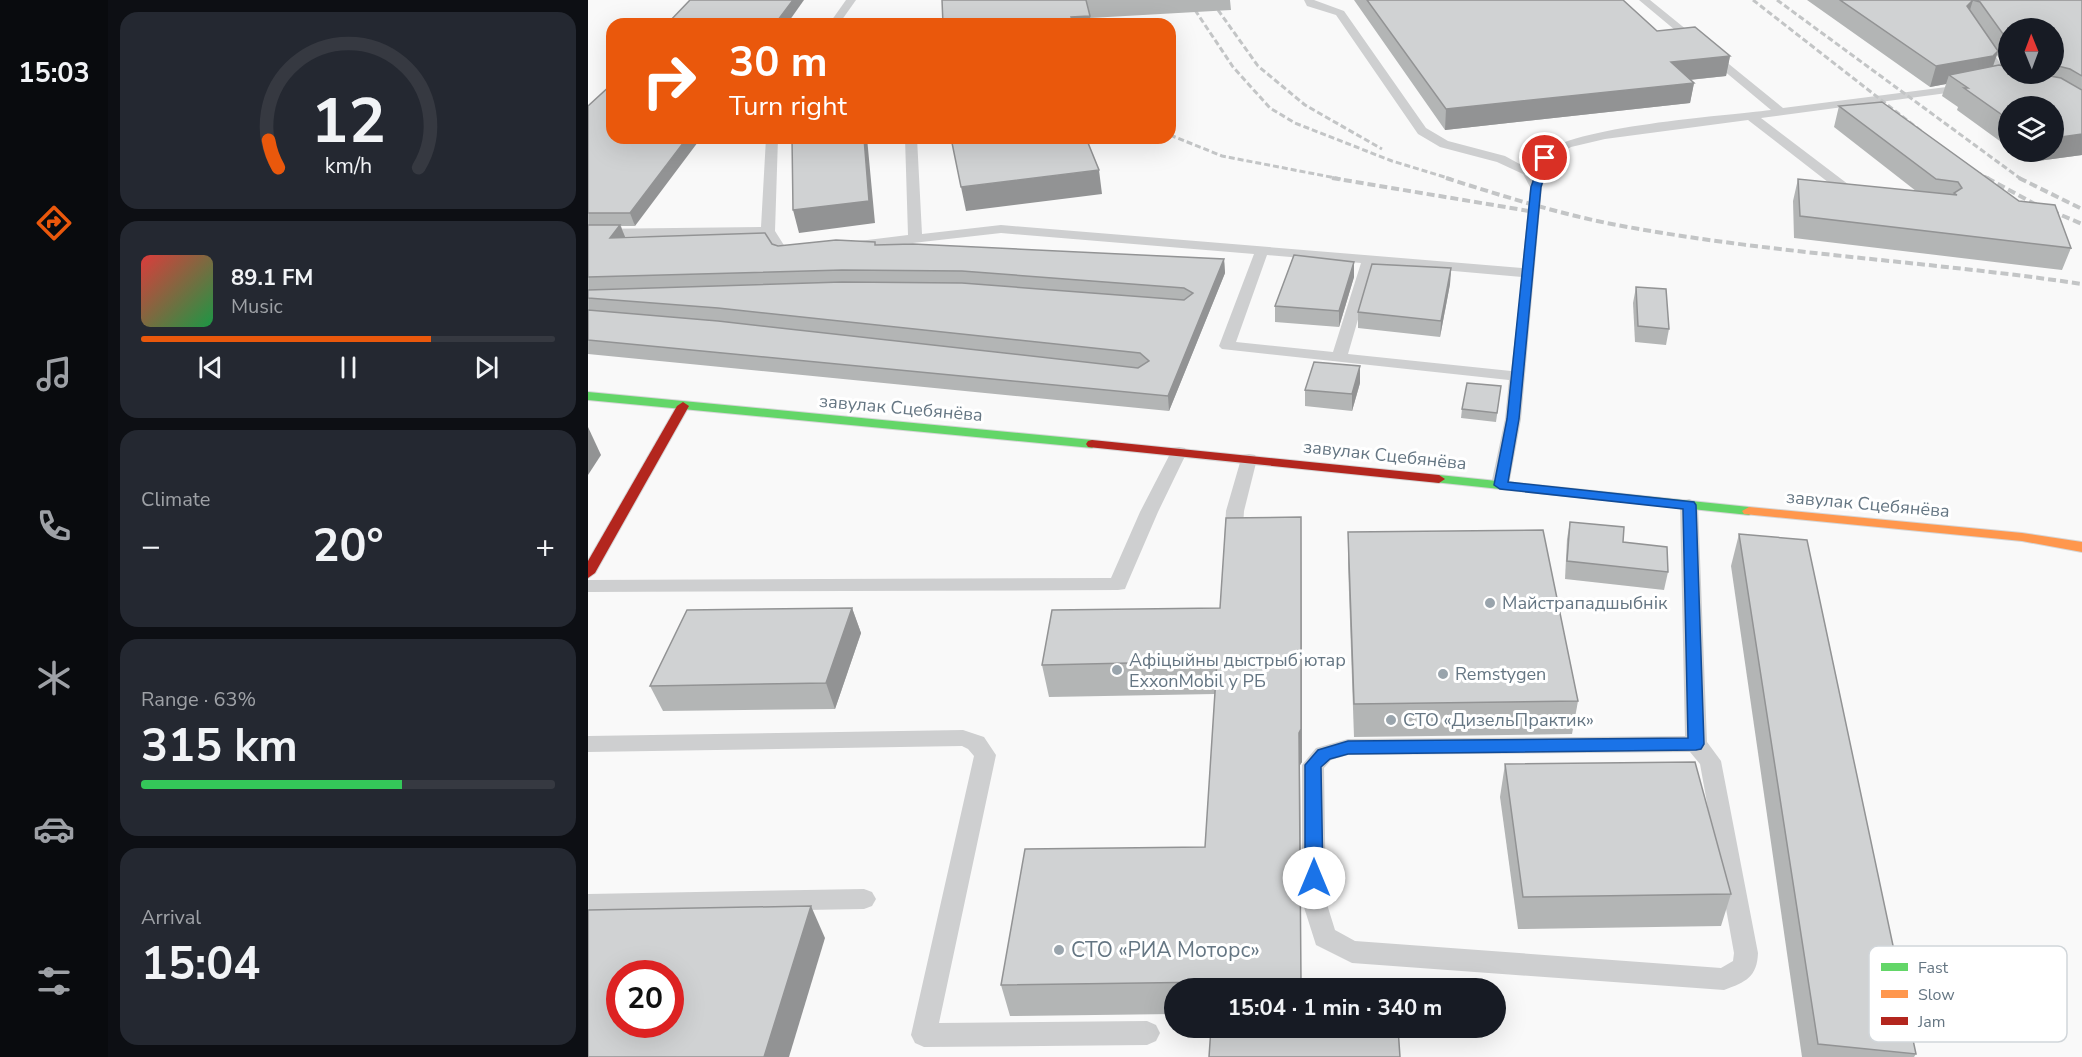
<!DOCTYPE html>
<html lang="en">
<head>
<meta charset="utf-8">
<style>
	:root { --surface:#171b24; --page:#242831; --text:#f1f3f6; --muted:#9ea1a6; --line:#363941; --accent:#ea580c }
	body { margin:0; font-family:"Nunito Sans",sans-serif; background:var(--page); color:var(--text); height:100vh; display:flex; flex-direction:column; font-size:22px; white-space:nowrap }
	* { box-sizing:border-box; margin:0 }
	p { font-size:20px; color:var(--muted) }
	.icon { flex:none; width:33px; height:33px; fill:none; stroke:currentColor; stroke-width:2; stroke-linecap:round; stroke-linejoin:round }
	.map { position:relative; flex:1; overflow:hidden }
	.drawer { display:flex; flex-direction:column; gap:12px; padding:12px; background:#0d0f14; width:480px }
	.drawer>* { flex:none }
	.banner { position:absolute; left:18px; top:18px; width:570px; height:126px; border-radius:18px; box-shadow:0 6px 24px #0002; background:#ea580c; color:#fff; overflow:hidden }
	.needle { width:39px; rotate:359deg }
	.tools { position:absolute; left:1410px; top:18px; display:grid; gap:12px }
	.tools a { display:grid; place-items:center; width:66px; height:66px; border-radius:50%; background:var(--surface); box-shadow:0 6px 24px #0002; font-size:30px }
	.speed { position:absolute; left:18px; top:960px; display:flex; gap:12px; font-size:30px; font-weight:700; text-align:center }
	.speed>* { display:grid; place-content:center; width:78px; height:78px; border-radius:50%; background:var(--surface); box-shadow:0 6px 24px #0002; line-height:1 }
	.speed .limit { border:9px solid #d22; background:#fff; color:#111 }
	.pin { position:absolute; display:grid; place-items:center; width:51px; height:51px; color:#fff; margin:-26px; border:3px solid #fff; border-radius:50%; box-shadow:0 2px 6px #0007 }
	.me { position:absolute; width:66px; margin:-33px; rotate:0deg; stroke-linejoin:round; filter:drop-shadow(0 0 4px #0008) }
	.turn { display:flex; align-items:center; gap:21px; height:126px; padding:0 24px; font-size:27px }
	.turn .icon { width:78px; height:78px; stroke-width:2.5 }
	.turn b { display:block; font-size:42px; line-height:51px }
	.big { font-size:45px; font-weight:700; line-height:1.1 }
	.drawer .widget { flex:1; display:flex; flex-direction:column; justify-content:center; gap:9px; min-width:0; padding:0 21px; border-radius:18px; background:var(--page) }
	.drawer .dial { align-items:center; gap:0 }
	.dial svg { height:156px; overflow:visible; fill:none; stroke:var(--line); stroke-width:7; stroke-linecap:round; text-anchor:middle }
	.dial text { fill:var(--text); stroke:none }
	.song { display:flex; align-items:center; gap:18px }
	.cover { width:72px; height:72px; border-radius:9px; background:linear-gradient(135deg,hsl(0 70% 55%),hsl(140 70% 35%)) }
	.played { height:6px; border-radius:3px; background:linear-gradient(90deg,var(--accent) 70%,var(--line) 70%) }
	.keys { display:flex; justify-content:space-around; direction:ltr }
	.heat { display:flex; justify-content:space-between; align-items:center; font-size:33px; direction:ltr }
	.charge { height:9px; border-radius:4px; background:linear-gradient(90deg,#34c759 63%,var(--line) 0) }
	.trip { position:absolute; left:576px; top:978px; width:342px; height:60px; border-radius:30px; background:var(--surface); box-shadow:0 6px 24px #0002; font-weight:700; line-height:60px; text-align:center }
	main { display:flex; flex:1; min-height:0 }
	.tab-bar { display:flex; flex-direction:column; width:108px; justify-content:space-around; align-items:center; background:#090b0e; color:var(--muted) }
	.tab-bar .icon { width:42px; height:42px }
	.tab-bar .on { color:var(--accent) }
	.tab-bar b { font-size:27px; color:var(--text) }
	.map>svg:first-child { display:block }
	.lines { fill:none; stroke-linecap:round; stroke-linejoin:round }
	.fast-casing { stroke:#d5d6d7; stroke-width:2 }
	.slow-casing { stroke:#d5d6d7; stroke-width:2 }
	.jam-casing { stroke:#d5d6d7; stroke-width:2 }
	.lane { fill:#cecfd0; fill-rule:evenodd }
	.fast { fill:#63d668; fill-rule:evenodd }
	.slow { fill:#ff974d; fill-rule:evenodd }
	.jam { fill:#b3261e; fill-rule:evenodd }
	.rail-far1 { stroke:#c3c5c6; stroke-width:3; stroke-dasharray:6 3; stroke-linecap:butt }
	.rail { stroke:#c3c5c6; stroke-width:4; stroke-dasharray:8 4; stroke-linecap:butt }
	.wall { fill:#b3b5b5; fill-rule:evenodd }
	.shaded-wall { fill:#929394 }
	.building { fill:#d0d2d3; stroke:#929394; stroke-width:1.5; fill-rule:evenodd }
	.route { fill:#1a73e8; stroke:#114b97; stroke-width:1.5 }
	.poi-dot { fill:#99a4ac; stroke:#fff; stroke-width:2 }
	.labels { text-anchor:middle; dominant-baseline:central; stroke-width:6; stroke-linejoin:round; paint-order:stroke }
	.street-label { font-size:18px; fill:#657683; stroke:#fff }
	.poi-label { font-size:18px; fill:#657683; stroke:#fff; text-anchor:start }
	.near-poi-label { font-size:21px; fill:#657683; stroke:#fff; text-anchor:start }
	.key { fill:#fff; stroke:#d1d6da; stroke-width:1.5 }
	.key-label { font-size:16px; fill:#657683 }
</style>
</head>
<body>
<main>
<nav class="tab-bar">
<b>15:03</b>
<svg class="icon on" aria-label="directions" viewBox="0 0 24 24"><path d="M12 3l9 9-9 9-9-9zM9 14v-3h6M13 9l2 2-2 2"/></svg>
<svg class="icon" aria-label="music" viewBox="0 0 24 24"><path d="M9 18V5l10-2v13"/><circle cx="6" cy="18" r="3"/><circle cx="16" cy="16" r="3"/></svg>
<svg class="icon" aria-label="phone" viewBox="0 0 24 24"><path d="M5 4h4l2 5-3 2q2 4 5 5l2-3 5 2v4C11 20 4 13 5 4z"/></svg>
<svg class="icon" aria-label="climate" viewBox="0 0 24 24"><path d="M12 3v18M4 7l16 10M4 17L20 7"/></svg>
<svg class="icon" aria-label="car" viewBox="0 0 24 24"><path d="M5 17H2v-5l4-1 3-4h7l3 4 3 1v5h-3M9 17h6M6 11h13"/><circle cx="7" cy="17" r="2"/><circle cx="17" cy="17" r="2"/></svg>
<svg class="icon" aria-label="filters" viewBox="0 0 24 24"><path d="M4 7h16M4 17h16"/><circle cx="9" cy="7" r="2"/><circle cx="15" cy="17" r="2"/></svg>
</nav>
<section class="drawer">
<div class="widget dial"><svg viewBox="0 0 100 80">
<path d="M14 69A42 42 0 1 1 86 69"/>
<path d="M14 69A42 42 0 0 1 9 55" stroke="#ea580c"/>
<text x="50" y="56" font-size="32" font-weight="700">12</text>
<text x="50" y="72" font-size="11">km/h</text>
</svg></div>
<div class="widget">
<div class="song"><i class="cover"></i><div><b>89.1 FM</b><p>Music</p></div></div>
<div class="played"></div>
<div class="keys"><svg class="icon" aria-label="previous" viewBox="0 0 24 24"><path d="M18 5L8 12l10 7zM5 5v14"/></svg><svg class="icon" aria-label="pause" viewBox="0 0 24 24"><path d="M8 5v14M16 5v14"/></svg><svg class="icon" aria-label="next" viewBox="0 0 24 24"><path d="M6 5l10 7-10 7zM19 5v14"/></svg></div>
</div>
<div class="widget"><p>Climate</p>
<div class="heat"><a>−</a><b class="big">20°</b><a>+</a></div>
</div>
<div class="widget"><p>Range · 63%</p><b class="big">315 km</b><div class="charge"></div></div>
<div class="widget"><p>Arrival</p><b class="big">15:04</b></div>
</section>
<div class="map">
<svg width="1494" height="1057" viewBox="0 0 1494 1057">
	<rect width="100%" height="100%" fill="#f9f9f9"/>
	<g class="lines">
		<defs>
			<g id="fast">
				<polygon points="0,392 504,440 510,444 504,448 0,400"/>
				<polygon points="851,475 1161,507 1168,511 1161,515 846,482 845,479"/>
			</g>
			<polygon id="slow" points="1161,507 1434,533 1494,542 1494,552 1434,541 1156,514 1154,511"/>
			<g id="jam">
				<polygon points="95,402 101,406 7,573 0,578 0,561 89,406"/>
				<polygon points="504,440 851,475 857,479 851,483 500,447 498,444 500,441"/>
			</g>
		</defs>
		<use href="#fast" class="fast-casing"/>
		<use href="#slow" class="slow-casing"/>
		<use href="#jam" class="jam-casing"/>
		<g class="lane">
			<polygon points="258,0 268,0 251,24 241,24"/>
			<path d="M716 0H726L756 11 838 128 860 141 917 156 946 172C948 167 949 159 953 155 983 126 1136 116 1183 110L1051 0H1062L1195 108 1374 85 1400 79 1406 72 1387 41 1392 38 1396 39 1418 72 1408 83 1374 91 1173 118 1273 194 1275 197 1273 200H1263L1160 120 1017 139 983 147 963 160 954 187 933 419 921 485 918 489H906L903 485 917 419 921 380 634 349 631 346 666 254 413 233 263 250 256 246 263 242 320 235 317 138H329L334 234 413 225 934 268 942 187 935 174 909 162 852 147 830 134 748 15 719 6ZM679 255 773 263 745 352 648 342ZM786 264 934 277 923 371 760 354Z"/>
			<polygon points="178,138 190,138 187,231 199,250 214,250 216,253 214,256 190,257 176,235 0,237 0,229 173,227"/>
			<polygon points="591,447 597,448 599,452 570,512 539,584 537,589 530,590 0,592 0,580 523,578 552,512 583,452 585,448"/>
			<polygon points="661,454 667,455 669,459 656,511 654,542 651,546 639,546 636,542 638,511 653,459 655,455"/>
			<path d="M1101 499 1107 501 1110 505 1119 742 1133 761 1170 953C1169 977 1158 982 1136 990L764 963 728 945 714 901V765L728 748 760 739 1097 736 1092 505 1095 501ZM1102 752 1112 764 1146 953 1145 961 1133 968 767 941 747 930 738 901 736 768 743 760 760 755Z"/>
			<polygon points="375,730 396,737 408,755 351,1023 559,1021 568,1025 572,1033 568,1041 559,1045 336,1047 327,1043 323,1035 386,756 380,749 374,746 0,752 0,736"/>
			<polygon points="276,889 284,892 288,899 284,906 276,909 0,914 0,894"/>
		</g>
		<use href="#fast" class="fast"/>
		<use href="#slow" class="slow"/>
		<use href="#jam" class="jam"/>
		<g class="rail-far1">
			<polyline points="1165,0 1333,131"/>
			<polyline points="1189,0 1433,179"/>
			<polyline points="607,10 645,67 682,108 707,123 804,161 863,179"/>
			<polyline points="630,10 670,66 717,105 794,149"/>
			<polyline points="582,135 634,156 753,179"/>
			<polyline points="1388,172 1402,179"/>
		</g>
		<g class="rail">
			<polyline points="744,178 941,211"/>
			<path d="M858 178C915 196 971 214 1029 225 1183 254 1340 261 1494 284"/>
			<polyline points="1399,178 1445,203 1494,224"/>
			<polyline points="1431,178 1494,209"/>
		</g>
	</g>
	<g class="wall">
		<polygon points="354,0 642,0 643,10 502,18 503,24 355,24"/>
		<polygon points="766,0 1035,0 1069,31 1142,56 1138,76 1102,80 1106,83 1102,103 857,130"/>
		<path d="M1219 0H1494V155L1442 162 1428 152H1466L1420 106V147L1369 110 1370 107 1354 96 1358 84 1342 87ZM1420 28H1466V74H1420ZM1409 55 1417 66V67L1405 66Z"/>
		<polygon points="21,87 47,226 33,226 37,238 184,244 190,246 287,245 636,259 637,273 581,411 0,354 0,106"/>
		<polygon points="1251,106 1483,248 1474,270 1206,238 1205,201 1210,179 1328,191 1246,127"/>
		<polygon points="766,262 766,277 751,327 687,322 687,306"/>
		<polygon points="863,268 862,284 852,337 770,328 770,312"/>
		<polygon points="1048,287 1081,329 1078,345 1047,342 1045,303"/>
		<polygon points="772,383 764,411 717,406 717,390"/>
		<polygon points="913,386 908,422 873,418 874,409"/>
		<polygon points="713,517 714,762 712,765 713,981 808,988 586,988 586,1014 422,1016 413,985 617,847 627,694 461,697 454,665 632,608"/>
		<polygon points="982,522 1035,542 1080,572 1076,590 977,579 979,539"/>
		<polygon points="760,532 990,701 984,734 766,737 760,564"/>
		<polygon points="1151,534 1328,1054 1326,1057 1214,1057 1143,566"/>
		<polygon points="264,608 273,633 247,709 75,711 62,686"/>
		<polygon points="917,764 1143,894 1133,926 930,929 912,797"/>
	</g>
	<g class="shaded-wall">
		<polygon points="205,0 216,0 199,24 187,24"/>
		<polygon points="1385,0 1379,20 1379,6"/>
		<polygon points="502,16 503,24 454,24 454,22 483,17"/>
		<polygon points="1410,51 1403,72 1361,75 1358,84 1342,87 1348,66"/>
		<polygon points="1142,56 1138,76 1080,82 1083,62"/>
		<polygon points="1106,83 1102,103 857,130 858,109"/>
		<polygon points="1494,134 1494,155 1442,162 1446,152 1466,152 1466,138"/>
		<polygon points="99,138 113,138 47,226 42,213"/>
		<polygon points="276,138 279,138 287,223 211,233 205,210"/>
		<polygon points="511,170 514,194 378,211 373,187"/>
		<polygon points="32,225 38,239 22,238"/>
		<polygon points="636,259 637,273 581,411 580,396"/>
		<polygon points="766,262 766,277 751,327 751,311"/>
		<polygon points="863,268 862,284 852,337 853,321"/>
		<polygon points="772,366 772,383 764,411 764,394"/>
		<polygon points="0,427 13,455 0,475"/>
		<polygon points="713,517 714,762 712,765 713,988 711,733"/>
		<polygon points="264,608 273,633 247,709 238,683"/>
		<polygon points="223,906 237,938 201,1057 176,1057"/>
	</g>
	<g class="building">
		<polygon points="102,0 205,0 187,24 79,24"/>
		<polygon points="354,0 498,0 502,16 483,17 484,20 454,22 455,24 355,24"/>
		<polygon points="779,0 1035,0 1069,31 1107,27 1142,56 1083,62 1106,83 858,109"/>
		<polygon points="1252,0 1494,0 1494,76 1482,69 1466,65 1466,28 1420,28 1420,41 1392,2 1385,0 1379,6 1410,51 1405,56 1348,66"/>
		<polygon points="1411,65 1420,67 1420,74 1451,74 1473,78 1494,90 1494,134 1466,138 1466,106 1420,106 1420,119 1376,88 1380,88 1361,75"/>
		<polygon points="24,84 24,138 99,138 42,213 0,213 0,106"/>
		<polygon points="1294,102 1431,201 1467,205 1483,248 1212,216 1210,179 1369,195 1366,193 1374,188 1370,182 1348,179 1251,106"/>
		<polygon points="204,138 276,138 281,201 205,210"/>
		<polygon points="363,138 498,138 511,170 373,187"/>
		<polygon points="0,225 32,225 22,238 177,233 184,244 190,246 248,240 287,242 287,245 325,244 636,259 580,396 0,340 0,310 130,321 550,368 561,361 552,353 130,308 0,298 0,290 254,282 374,283 596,300 605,293 596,288 374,271 254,270 0,277"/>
		<polygon points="706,255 766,262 751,311 687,306"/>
		<polygon points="784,264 863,268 853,321 770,312"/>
		<polygon points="1048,287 1078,289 1081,329 1050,326"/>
		<polygon points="726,362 772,366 764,394 717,390"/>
		<polygon points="879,383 913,386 909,413 874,409"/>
		<polygon points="713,517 713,729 711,733 713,981 807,979 808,988 625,988 625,982 413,985 437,849 617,847 629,661 454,665 464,610 632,608 638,518"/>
		<polygon points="982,522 1036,527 1035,542 1079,547 1080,572 979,561"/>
		<polygon points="955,530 990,701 766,704 760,532"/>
		<polygon points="1151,534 1219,540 1328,1054 1230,1044"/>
		<polygon points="264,608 238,683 62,686 99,610"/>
		<polygon points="1107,762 1143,894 935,897 917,764"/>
		<path d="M223 906 176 1057H0V910ZM32 974H82V1024H32Z"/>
		<polygon points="623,1028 810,1028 812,1057 621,1057"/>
	</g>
	<polygon class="route" points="954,156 962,158 953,187 931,419 920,482 1106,502 1108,505 1116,744 1113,749 1108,750 760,754 742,759 733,767 735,878 732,884 726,886 719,884 717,878 717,765 730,750 760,741 1100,738 1095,509 912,489 906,485 919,419 943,187"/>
	<g class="poi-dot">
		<circle cx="902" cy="603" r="6"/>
		<circle cx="529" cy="670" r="6"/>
		<circle cx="855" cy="674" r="6"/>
		<circle cx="803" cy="720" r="6"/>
		<circle cx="471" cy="950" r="6"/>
	</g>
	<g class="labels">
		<g class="street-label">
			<text transform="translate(313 408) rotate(5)">завулак Сцебянёва</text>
			<text transform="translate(797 455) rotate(6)">завулак Сцебянёва</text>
			<text transform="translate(1280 504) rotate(5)">завулак Сцебянёва</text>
		</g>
		<g class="poi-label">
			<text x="914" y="603">Майстрападшыбнік</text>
			<text x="541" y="660">Афіцыйны дыстрыбʼютар<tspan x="541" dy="21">ExxonMobil у РБ</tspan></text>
			<text x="867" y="674">Remstygen</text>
			<text x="815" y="720">СТО «ДизельПрактик»</text>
		</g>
		<g class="near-poi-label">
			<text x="483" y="950">СТО «РИА Моторс»</text>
		</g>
	</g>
	<rect x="1281" y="946" width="198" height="96" rx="9" class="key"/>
	<rect x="1293" y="963" width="27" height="8" fill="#63d668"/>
	<rect x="1293" y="990" width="27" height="8" fill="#ff974d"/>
	<rect x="1293" y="1017" width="27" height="8" fill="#b3261e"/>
	<g class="key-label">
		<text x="1330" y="973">Fast</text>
		<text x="1330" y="1000">Slow</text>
		<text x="1330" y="1027">Jam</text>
	</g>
</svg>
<div class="tools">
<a><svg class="needle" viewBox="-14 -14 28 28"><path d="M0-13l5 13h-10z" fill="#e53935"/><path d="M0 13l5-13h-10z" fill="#9ea1a6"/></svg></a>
<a><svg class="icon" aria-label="layers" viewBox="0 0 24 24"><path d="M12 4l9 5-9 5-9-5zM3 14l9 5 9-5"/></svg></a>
</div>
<div class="speed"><div class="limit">20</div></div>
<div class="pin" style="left:957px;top:158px;background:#d93025"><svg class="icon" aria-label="arrive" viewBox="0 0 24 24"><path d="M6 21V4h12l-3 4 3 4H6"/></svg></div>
<svg class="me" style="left:726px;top:878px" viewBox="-20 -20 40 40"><circle r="19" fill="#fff"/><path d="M0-13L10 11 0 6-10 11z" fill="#1a73e8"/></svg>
<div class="trip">15:04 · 1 min · 340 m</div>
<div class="banner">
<div class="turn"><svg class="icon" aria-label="right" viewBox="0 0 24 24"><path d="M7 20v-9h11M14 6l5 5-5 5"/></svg><div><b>30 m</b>Turn right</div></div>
</div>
</div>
</main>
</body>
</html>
